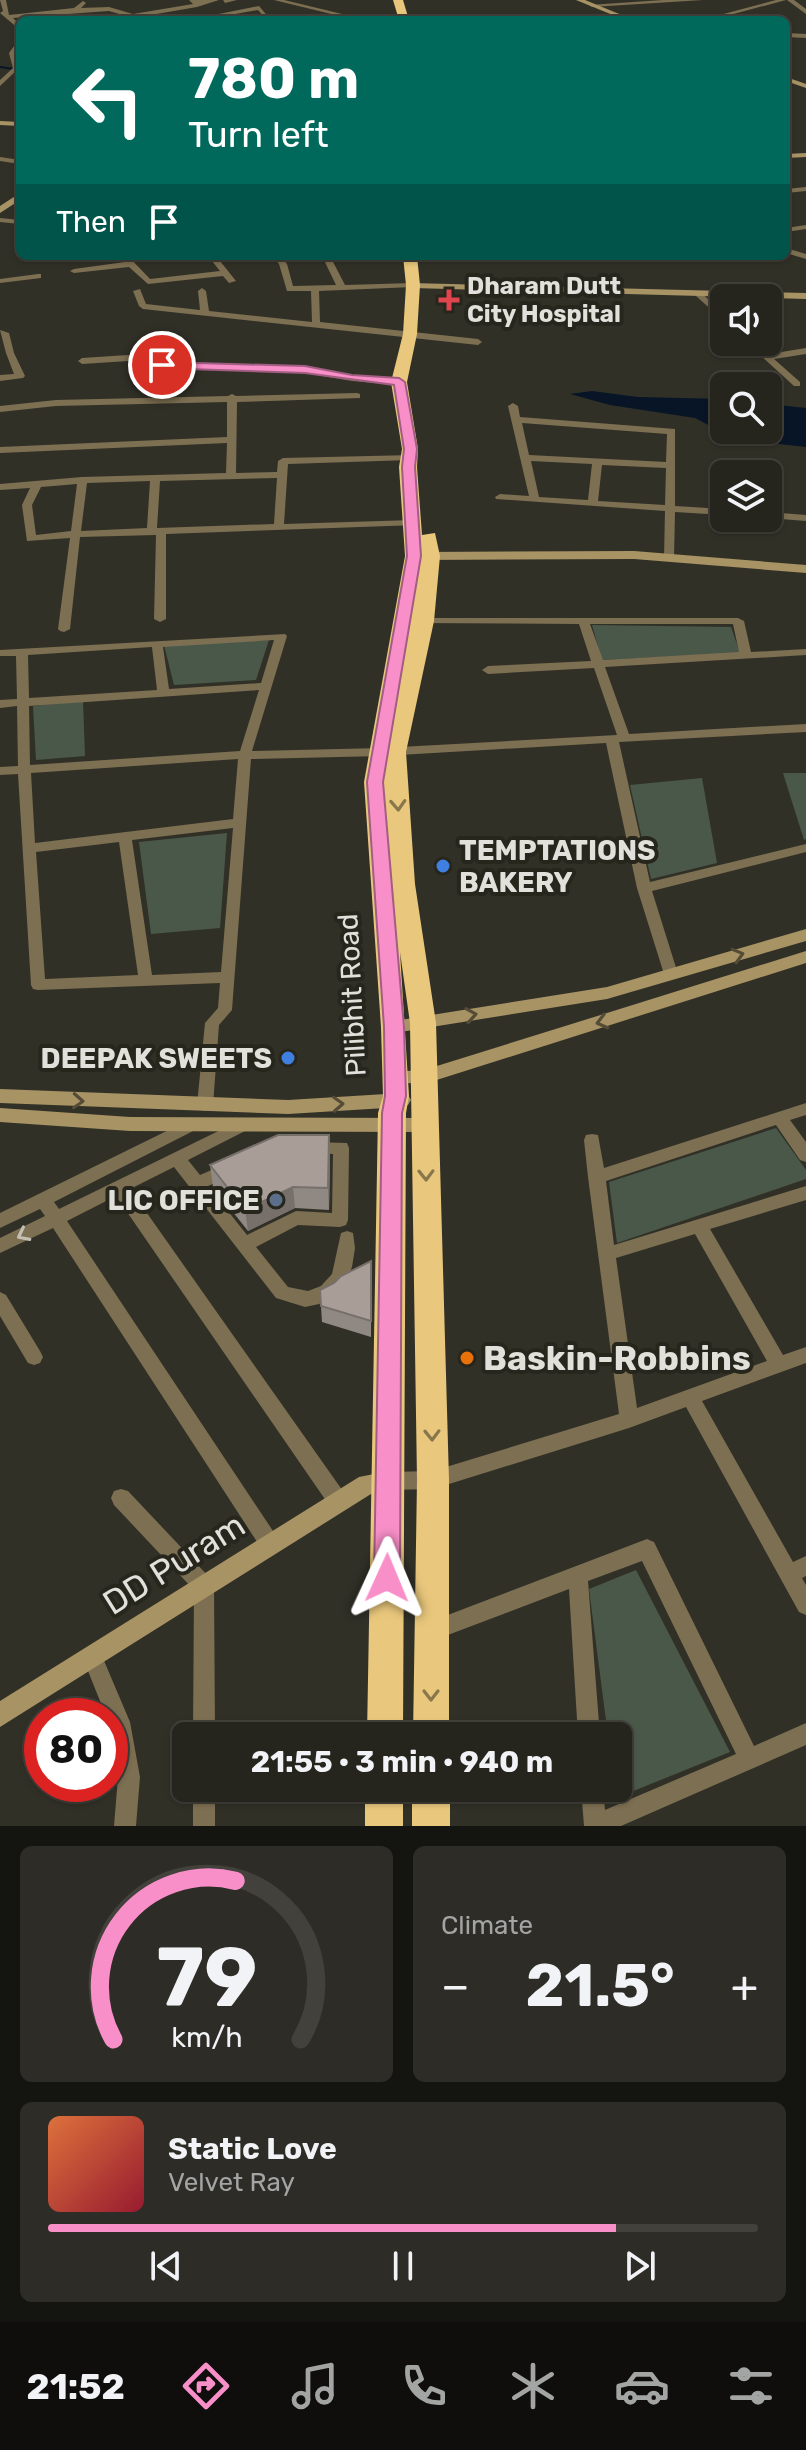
<!DOCTYPE html>
<html lang="en">
<head>
<meta charset="utf-8">
<style>
	:root { --surface:#25241d; --page:#2d2c26; --text:#f1f3f6; --muted:#a3a4a4; --line:#42413b; --accent:#f98fc8 }
	body { margin:0; font-family:Rubik,sans-serif; background:var(--page); color:var(--text); height:100vh; display:flex; flex-direction:column; font-size:30px; white-space:nowrap }
	* { box-sizing:border-box; margin:0 }
	p { font-size:26px; color:var(--muted) }
	.icon { flex:none; width:44px; height:44px; fill:none; stroke:currentColor; stroke-width:2; stroke-linecap:round; stroke-linejoin:round }
	.map { position:relative; height:1826px; overflow:hidden }
	.sheet { display:flex; flex-direction:column; gap:20px; padding:20px; background:#141410; flex:1 }
	.sheet>* { flex:none }
	.banner { position:absolute; left:16px; top:16px; width:774px; height:244px; border-radius:12px; box-shadow:0 2px 6px #0004,0 0 0 2px var(--line); background:#00695c; color:#fff; overflow:hidden }
	.controls { position:absolute; left:710px; top:284px; display:grid; gap:16px }
	.controls a { display:grid; place-items:center; width:72px; height:72px; border-radius:12px; background:var(--surface); box-shadow:0 2px 6px #0004,0 0 0 2px var(--line); font-size:40px }
	.speed { position:absolute; left:24px; top:1698px; display:flex; gap:16px; font-size:40px; font-weight:700; text-align:center }
	.speed>* { display:grid; place-content:center; width:104px; height:104px; border-radius:50%; background:var(--surface); box-shadow:0 2px 6px #0004,0 0 0 2px var(--line); line-height:1 }
	.speed .limit { border:12px solid #d22; background:#fff; color:#111 }
	.pin { position:absolute; display:grid; place-items:center; width:68px; height:68px; color:#fff; margin:-34px; border:4px solid #fff; border-radius:50%; box-shadow:0 2px 8px #0007 }
	.me { position:absolute; width:88px; margin:-44px; rotate:1deg; stroke-linejoin:round; filter:drop-shadow(0 0 6px #0008) }
	.turn { display:flex; align-items:center; gap:28px; height:168px; padding:0 40px; font-size:36px }
	.turn .icon { width:104px; height:104px; stroke-width:2.5 }
	.turn b { display:block; font-size:56px; line-height:68px }
	.then { display:flex; align-items:center; height:76px; padding:0 40px; background:#0003; gap:16px; font-size:30px }
	.big { font-size:60px; font-weight:700; line-height:1.1 }
	.sheet .tile { flex:1; display:flex; flex-direction:column; justify-content:center; gap:12px; min-width:0; padding:0 28px; border-radius:12px; background:var(--page) }
	.sheet .dial { align-items:center; gap:0 }
	.dial svg { height:208px; overflow:visible; fill:none; stroke:var(--line); stroke-width:7; stroke-linecap:round; text-anchor:middle }
	.dial text { fill:var(--text); stroke:none }
	.song { display:flex; align-items:center; gap:24px }
	.cover { width:96px; height:96px; border-radius:12px; background:linear-gradient(135deg,hsl(20 70% 55%),hsl(350 70% 35%)) }
	.played { height:8px; border-radius:4px; background:linear-gradient(90deg,var(--accent) 80%,var(--line) 80%) }
	.keys { display:flex; justify-content:space-around; direction:ltr }
	.heat { display:flex; justify-content:space-between; align-items:center; font-size:44px; direction:ltr }
	.sheet .tiles { flex:1; display:grid; gap:20px; grid-template-columns:1fr 1fr }
	.tile:last-child { grid-column:span 2 }
	.trip { position:absolute; left:172px; top:1722px; width:460px; height:80px; border-radius:12px; background:var(--surface); box-shadow:0 2px 6px #0004,0 0 0 2px var(--line); font-weight:700; line-height:80px; text-align:center }
	.menu { display:flex; height:128px; justify-content:space-around; align-items:center; background:#0f0e0c; color:var(--muted) }
	.menu .icon { width:56px; height:56px }
	.menu .current { color:var(--accent) }
	.menu b { font-size:36px; color:var(--text) }
	.map>svg:first-child { display:block }
	.green { fill:#4a584a }
	.water { fill:#071527 }
	.lines { fill:none; stroke-linecap:round; stroke-linejoin:round }
	.stream { stroke:#071527; stroke-width:2 }
	.street { fill:#7d6f52; fill-rule:evenodd }
	.secondary { fill:#a89364; fill-rule:evenodd }
	.highway { fill:#e9c77c; fill-rule:evenodd }
	.wall { fill:#908882 }
	.shaded-wall { fill:#766f6a }
	.building { fill:#a89e97; stroke:#766f6a; stroke-width:2 }
	.oneway { stroke:#88764c }
	.oneway2 { stroke:#544c36 }
	.oneway3 { stroke:#c3beb2 }
	.route { fill:#f98fc8; stroke:#a25d82; stroke-width:2 }
	.health-dot { fill:#e0444e; stroke:#27261d; stroke-width:3 }
	.shop-dot { fill:#3f7fe0; stroke:#27261d; stroke-width:3 }
	.service-dot { fill:#5c6f8a; stroke:#27261d; stroke-width:3 }
	.food-dot { fill:#e8710a; stroke:#27261d; stroke-width:3 }
	.labels { text-anchor:middle; dominant-baseline:central; stroke-width:8; stroke-linejoin:round; paint-order:stroke }
	.far-poi-label { font-size:24px; font-weight:bold; fill:#e1e0db; stroke:#27261d; text-anchor:start }
	.poi-label { font-size:28px; font-weight:bold; fill:#e1e0db; stroke:#27261d; text-anchor:end }
	.street-label { font-size:28px; fill:#e1e0db; stroke:#27261d }
	.near-poi-label { font-size:34px; font-weight:bold; fill:#e1e0db; stroke:#27261d; text-anchor:start }
	.near-street-label { font-size:34px; fill:#e1e0db; stroke:#27261d }
</style>
</head>
<body>
<div class="map">
<svg width="806" height="1826" viewBox="0 0 806 1826">
	<rect width="100%" height="100%" fill="#313027"/>
	<g class="green">
		<polygon points="592,625 731,627 740,653 602,660"/>
		<polygon points="269,640 256,680 174,685 164,645"/>
		<polygon points="83,701 85,756 36,760 33,706"/>
		<polygon points="783,773 806,773 806,839 804,840"/>
		<polygon points="702,778 717,863 651,879 630,785"/>
		<polygon points="227,833 220,928 151,934 139,842"/>
		<polygon points="776,1128 806,1170 806,1179 617,1243 609,1182"/>
		<polygon points="636,1570 730,1752 616,1798 618,1736 608,1736 589,1589"/>
	</g>
	<polygon class="water" points="592,391 638,397 724,399 724,430 768,430 768,404 806,408 806,447 735,439 695,418 610,405 570,394"/>
	<g class="lines">
		<polyline class="stream" points="0,67 20,70"/>
		<g class="street">
			<polygon points="0,0 6,0 9,15 74,8 83,1 86,3 81,8 109,7 133,14 193,4 189,0 219,0 197,7 133,18 109,11 13,18 20,25 20,30 0,13 3,11"/>
			<polygon points="223,0 237,0 225,3"/>
			<polygon points="274,0 284,0 367,20 356,20"/>
			<polygon points="663,0 703,0 592,7 589,5"/>
			<polygon points="776,0 786,0 711,20 701,20"/>
			<polygon points="787,0 794,0 806,9 806,14"/>
			<polygon points="259,6 270,19 266,19 258,10 202,20 189,20"/>
			<polygon points="786,33 806,34 806,38 786,37"/>
			<polygon points="20,38 20,45 15,53 19,68 0,86 0,80 13,68 9,53"/>
			<polygon points="0,157 20,160 20,164 0,161"/>
			<polygon points="806,187 806,191 786,193 786,189"/>
			<polygon points="0,218 20,220 20,224 0,222"/>
			<polygon points="806,225 806,229 786,232 786,228"/>
			<polygon points="786,248 806,254 806,259 786,253"/>
			<polygon points="120,256 128,256 150,279 220,271 208,256 216,256 236,281 229,283 223,276 148,284 129,267 74,273 70,271 74,269 125,262"/>
			<polygon points="273,256 281,256 287,264 293,286 336,285 323,258 325,256 331,258 345,285 413,283 417,285 413,287 319,291 320,322 478,339 482,342 478,345 143,309 139,306 133,291 140,289 146,304 200,310 198,291 202,288 206,291 209,311 312,322 311,291 287,291 279,264"/>
			<polygon points="38,274 41,274 41,278 0,283 0,279"/>
			<polygon points="699,291 724,313 724,321 696,296 695,294"/>
			<polygon points="0,330 9,333 14,353 25,376 23,378 0,381 0,375 14,374 6,353"/>
			<polygon points="746,342 755,342 769,354 806,348 806,354 774,359 800,382 800,386 794,386"/>
			<polygon points="128,355 162,362 305,367 352,375 399,379 404,382 399,385 352,381 305,373 162,368 128,361 82,364 78,361 82,358"/>
			<path d="M357 393 360 394V398L237 402 236 473 277 472 278 461 283 458 413 455V459L410 460 288 464 284 524 413 520 417 521V525L166 534V619L160 622 154 619 156 535 80 537 70 629 64 632 60 631 58 629 70 538 27 541 22 505 30 488 0 490V484L82 477 226 473 227 443 0 453V447L227 437V402L56 406 0 412V406L56 400 228 396 232 394 236 396ZM277 478 274 524 157 528 160 481ZM150 481 147 528 81 531 87 483ZM77 484 71 531 36 535 32 505 41 487Z"/>
			<path d="M513 403 518 406 520 417 675 429V506L724 509V515L675 512 674 558 669 561 664 558 665 511 496 499 495 497 500 494 529 496 508 406ZM522 423 667 434 666 462 529 455ZM531 461 592 464 588 500 539 497ZM602 465 666 468 665 505 598 501Z"/>
			<polygon points="768,512 806,515 806,521 768,518"/>
			<path d="M418 618H738L744 621 751 652 806 649V655L605 667 629 734 806 724V732L619 742 650 882 806 844V852L652 891 678 974 676 978H666L664 974 637 888 606 743 382 756 251 759 232 1010 219 1025 213 1105 211 1109 205 1111 199 1109 197 1105 205 1023 218 1008 220 983 38 990 33 989 31 985 18 774 0 775V767L18 766 17 706 0 708V700L17 699 16 656H0V650L285 634 287 636 252 751 382 748 617 735 594 668 488 674 482 670 488 666 591 661 579 624 414 623 412 621ZM590 624H733L739 652 603 660ZM274 640 261 683 169 689 163 647ZM152 647 157 690 29 698 28 655ZM259 690 240 751 30 765 29 706ZM238 759 233 819 35 843 31 773ZM233 828 221 972 152 975 132 840ZM119 842 138 975 45 979 36 852Z"/>
			<path d="M806 1103V1115L790 1120 806 1142V1162L800 1160 776 1125 606 1181 614 1245 806 1186V1200L710 1229 783 1355 806 1347V1363L702 1401 793 1562 806 1556V1576L802 1578 806 1585V1615L799 1612 686 1407 629 1428 433 1489 389 1490 382 1487 379 1481 382 1475 389 1472 433 1471 619 1414 588 1177 584 1140 586 1135 592 1134 598 1135 604 1168ZM695 1234 767 1361 637 1408 616 1258Z"/>
			<polygon points="193,1118 199,1120 201,1124 199,1128 54,1202 59,1209 243,1119 249,1121 251,1125 249,1129 188,1160 200,1175 228,1163 234,1165 236,1170 234,1175 208,1186 247,1235 296,1211 332,1213 333,1154 306,1153 304,1148 306,1143 312,1142 347,1143 349,1148 348,1220 346,1225 340,1227 298,1225 256,1247 288,1287 308,1291 321,1286 332,1274 341,1233 347,1231 353,1233 355,1248 352,1267 346,1282 334,1297 319,1304 305,1307 276,1298 174,1167 130,1189 345,1494 348,1501 345,1508 338,1510 331,1508 116,1196 67,1221 277,1537 280,1544 277,1551 270,1554 263,1551 53,1228 0,1253 0,1238 45,1216 40,1209 0,1228 0,1213"/>
			<polygon points="0,1292 6,1295 40,1351 43,1357 40,1363 34,1365 28,1363 0,1316"/>
			<polygon points="121,1489 128,1491 211,1579 214,1586 215,1736 193,1736 194,1590 114,1505 111,1498 114,1491"/>
			<polygon points="647,1539 654,1542 754,1746 806,1723 806,1745 621,1826 584,1826 581,1788 603,1788 605,1810 736,1754 642,1561 588,1581 600,1736 578,1736 569,1589 432,1641 425,1638 422,1631 425,1624 432,1621"/>
			<polygon points="92,1646 99,1649 130,1722 140,1777 136,1826 114,1826 118,1777 110,1731 110,1716 106,1716 82,1656 85,1649"/>
			<rect x="193" y="1788" width="22" height="38"/>
		</g>
		<g class="secondary">
			<polygon points="576,0 585,0 634,20 625,20"/>
			<polygon points="786,77 806,84 806,88 786,81"/>
			<polygon points="0,121 20,122 20,126 0,125"/>
			<polygon points="806,153 806,157 786,158 786,154"/>
			<polygon points="20,193 20,200 0,213 0,206"/>
			<polygon points="410,283 806,293 806,299 413,288 408,285"/>
			<polygon points="634,551 806,565 806,573 634,559 420,560 414,556 420,552"/>
			<polygon points="806,929 806,941 607,999 394,1033 388,1032 385,1027 388,1022 394,1021 607,987"/>
			<polygon points="806,951 806,963 424,1084 389,1082 386,1077 389,1072 424,1070"/>
			<polygon points="0,1089 288,1100 402,1093 408,1095 411,1100 408,1105 402,1107 288,1114 0,1103"/>
			<polygon points="0,1108 130,1117 424,1118 430,1120 433,1125 430,1130 424,1132 130,1131 0,1122"/>
			<polygon points="389,1471 397,1474 400,1481 397,1488 371,1494 0,1727 0,1701 359,1477"/>
		</g>
		<g class="highway">
			<polygon points="393,0 403,0 409,20 399,20"/>
			<polygon points="403,256 417,256 420,285 417,334 407,382 418,449 417,467 422,535 435,533 440,556 434,621 406,752 415,884 436,1023 449,1480 449,1736 413,1736 417,1480 410,1023 400,952 409,1096 406,1113 403,1736 367,1736 378,1113 383,1096 381,1027 364,782 405,556 399,467 402,449 391,382 403,334 406,285"/>
			<rect x="365" y="1788" width="38" height="38"/>
			<rect x="412" y="1788" width="38" height="38"/>
		</g>
	</g>
	<g class="wall">
		<polygon points="329,1135 330,1157 329,1210 295,1208 248,1231 213,1187 210,1165"/>
		<polygon points="371,1261 371,1337 322,1322 320,1290 334,1283"/>
	</g>
	<g class="shaded-wall">
		<polygon points="329,1135 330,1157 329,1210 328,1188"/>
		<polygon points="293,1187 295,1208 248,1231 245,1210"/>
	</g>
	<g class="building">
		<polygon points="278,1135 329,1135 328,1188 293,1187 245,1210 210,1165"/>
		<polygon points="371,1261 371,1321 321,1306 320,1290 334,1283 341,1276"/>
	</g>
	<defs><path id="oneway-chevron" d="M-2-3.5L2.5 0L-2 3.5" fill="none" stroke-width="1.6" stroke-linecap="round" stroke-linejoin="round" transform="scale(2)"/></defs>
	<g class="oneway">
		<use href="#oneway-chevron" transform="translate(398 805) rotate(87)"/>
		<use href="#oneway-chevron" transform="translate(426 1175) rotate(89)"/>
		<use href="#oneway-chevron" transform="translate(432 1435) rotate(89)"/>
		<use href="#oneway-chevron" transform="translate(431 1695) rotate(90)"/>
	</g>
	<g class="oneway2">
		<use href="#oneway-chevron" transform="translate(738 955) rotate(-16)"/>
		<use href="#oneway-chevron" transform="translate(471 1015) rotate(-9)"/>
		<use href="#oneway-chevron" transform="translate(602 1022) rotate(165)"/>
		<use href="#oneway-chevron" transform="translate(78 1101) rotate(3)"/>
		<use href="#oneway-chevron" transform="translate(338 1104) rotate(-3)"/>
	</g>
	<use class="oneway3" href="#oneway-chevron" transform="translate(23 1235) rotate(153)"/>
	<polygon class="route" points="162,362 305,366 352,375 399,378 405,382 417,449 415,467 421,556 383,782 404,1027 406,1096 402,1113 400,1578 396,1587 387,1591 378,1587 374,1578 382,1113 385,1096 384,1027 367,782 407,556 402,467 404,449 394,385 305,373 158,368 156,365"/>
	<path class="health-dot" d="M445 288h8v8h8v8h-8v8h-8v-8h-8v-8h8z"/>
	<g class="shop-dot">
		<circle cx="443" cy="866" r="8"/>
		<circle cx="288" cy="1058" r="8"/>
	</g>
	<circle class="service-dot" cx="276" cy="1200" r="8"/>
	<circle class="food-dot" cx="467" cy="1358" r="8"/>
	<g class="labels">
		<g class="far-poi-label">
			<text x="467" y="286">Dharam Dutt<tspan x="467" dy="28">City Hospital</tspan></text>
		</g>
		<g class="poi-label">
			<text x="459" y="850" text-anchor="start">TEMPTATIONS<tspan x="459" dy="32">BAKERY</tspan></text>
			<text x="272" y="1058">DEEPAK SWEETS</text>
			<text x="260" y="1200">LIC OFFICE</text>
		</g>
		<g class="street-label">
			<text transform="translate(352 995) rotate(-93)">Pilibhit Road</text>
		</g>
		<g class="near-poi-label">
			<text x="483" y="1358">Baskin-Robbins</text>
		</g>
		<g class="near-street-label">
			<text transform="translate(174 1564) rotate(-32)">DD Puram</text>
		</g>
	</g>
</svg>
<div class="controls">
<a><svg class="icon" aria-label="sound" viewBox="0 0 24 24"><path d="M4 9h4l5-4v14l-5-4H4zM17 9q2 3 0 6"/></svg></a>
<a><svg class="icon" aria-label="search" viewBox="0 0 24 24"><circle cx="10" cy="10" r="6"/><path d="M15 15l6 6"/></svg></a>
<a><svg class="icon" aria-label="layers" viewBox="0 0 24 24"><path d="M12 4l9 5-9 5-9-5zM3 14l9 5 9-5"/></svg></a>
</div>
<div class="speed"><div class="limit">80</div></div>
<div class="pin" style="left:162px;top:365px;background:#d93025"><svg class="icon" aria-label="arrive" viewBox="0 0 24 24"><path d="M6 21V4h12l-3 4 3 4H6"/></svg></div>
<svg class="me" style="left:387px;top:1578px" viewBox="-20 -20 40 40"><path d="M0-17L14 15 0 8-14 15z" fill="#f98fc8" stroke="#fff" stroke-width="4"/></svg>
<div class="trip">21:55 · 3 min · 940 m</div>
<div class="banner">
<div class="turn"><svg class="icon" aria-label="left" viewBox="0 0 24 24"><path d="M17 20v-9H6M10 6l-5 5 5 5"/></svg><div><b>780 m</b>Turn left</div></div>
<div class="then">Then<svg class="icon" aria-label="arrive" viewBox="0 0 24 24"><path d="M6 21V4h12l-3 4 3 4H6"/></svg></div>
</div>
</div>
<section class="sheet">
<div class="tiles">
<div class="tile dial"><svg viewBox="0 0 100 80">
<path d="M14 69A42 42 0 1 1 86 69"/>
<path d="M14 69A42 42 0 0 1 61 8" stroke="#f98fc8"/>
<text x="50" y="56" font-size="32" font-weight="700">79</text>
<text x="50" y="72" font-size="11">km/h</text>
</svg></div>
<div class="tile"><p>Climate</p>
<div class="heat"><a>−</a><b class="big">21.5°</b><a>+</a></div>
</div>
<div class="tile">
<div class="song"><i class="cover"></i><div><b>Static Love</b><p>Velvet Ray</p></div></div>
<div class="played"></div>
<div class="keys"><svg class="icon" aria-label="previous" viewBox="0 0 24 24"><path d="M18 5L8 12l10 7zM5 5v14"/></svg><svg class="icon" aria-label="pause" viewBox="0 0 24 24"><path d="M8 5v14M16 5v14"/></svg><svg class="icon" aria-label="next" viewBox="0 0 24 24"><path d="M6 5l10 7-10 7zM19 5v14"/></svg></div>
</div>
</div>
</section>
<nav class="menu">
<b>21:52</b>
<svg class="icon current" aria-label="directions" viewBox="0 0 24 24"><path d="M12 3l9 9-9 9-9-9zM9 14v-3h6M13 9l2 2-2 2"/></svg>
<svg class="icon" aria-label="music" viewBox="0 0 24 24"><path d="M9 18V5l10-2v13"/><circle cx="6" cy="18" r="3"/><circle cx="16" cy="16" r="3"/></svg>
<svg class="icon" aria-label="phone" viewBox="0 0 24 24"><path d="M5 4h4l2 5-3 2q2 4 5 5l2-3 5 2v4C11 20 4 13 5 4z"/></svg>
<svg class="icon" aria-label="climate" viewBox="0 0 24 24"><path d="M12 3v18M4 7l16 10M4 17L20 7"/></svg>
<svg class="icon" aria-label="car" viewBox="0 0 24 24"><path d="M5 17H2v-5l4-1 3-4h7l3 4 3 1v5h-3M9 17h6M6 11h13"/><circle cx="7" cy="17" r="2"/><circle cx="17" cy="17" r="2"/></svg>
<svg class="icon" aria-label="filters" viewBox="0 0 24 24"><path d="M4 7h16M4 17h16"/><circle cx="9" cy="7" r="2"/><circle cx="15" cy="17" r="2"/></svg>
</nav>
</body>
</html>
